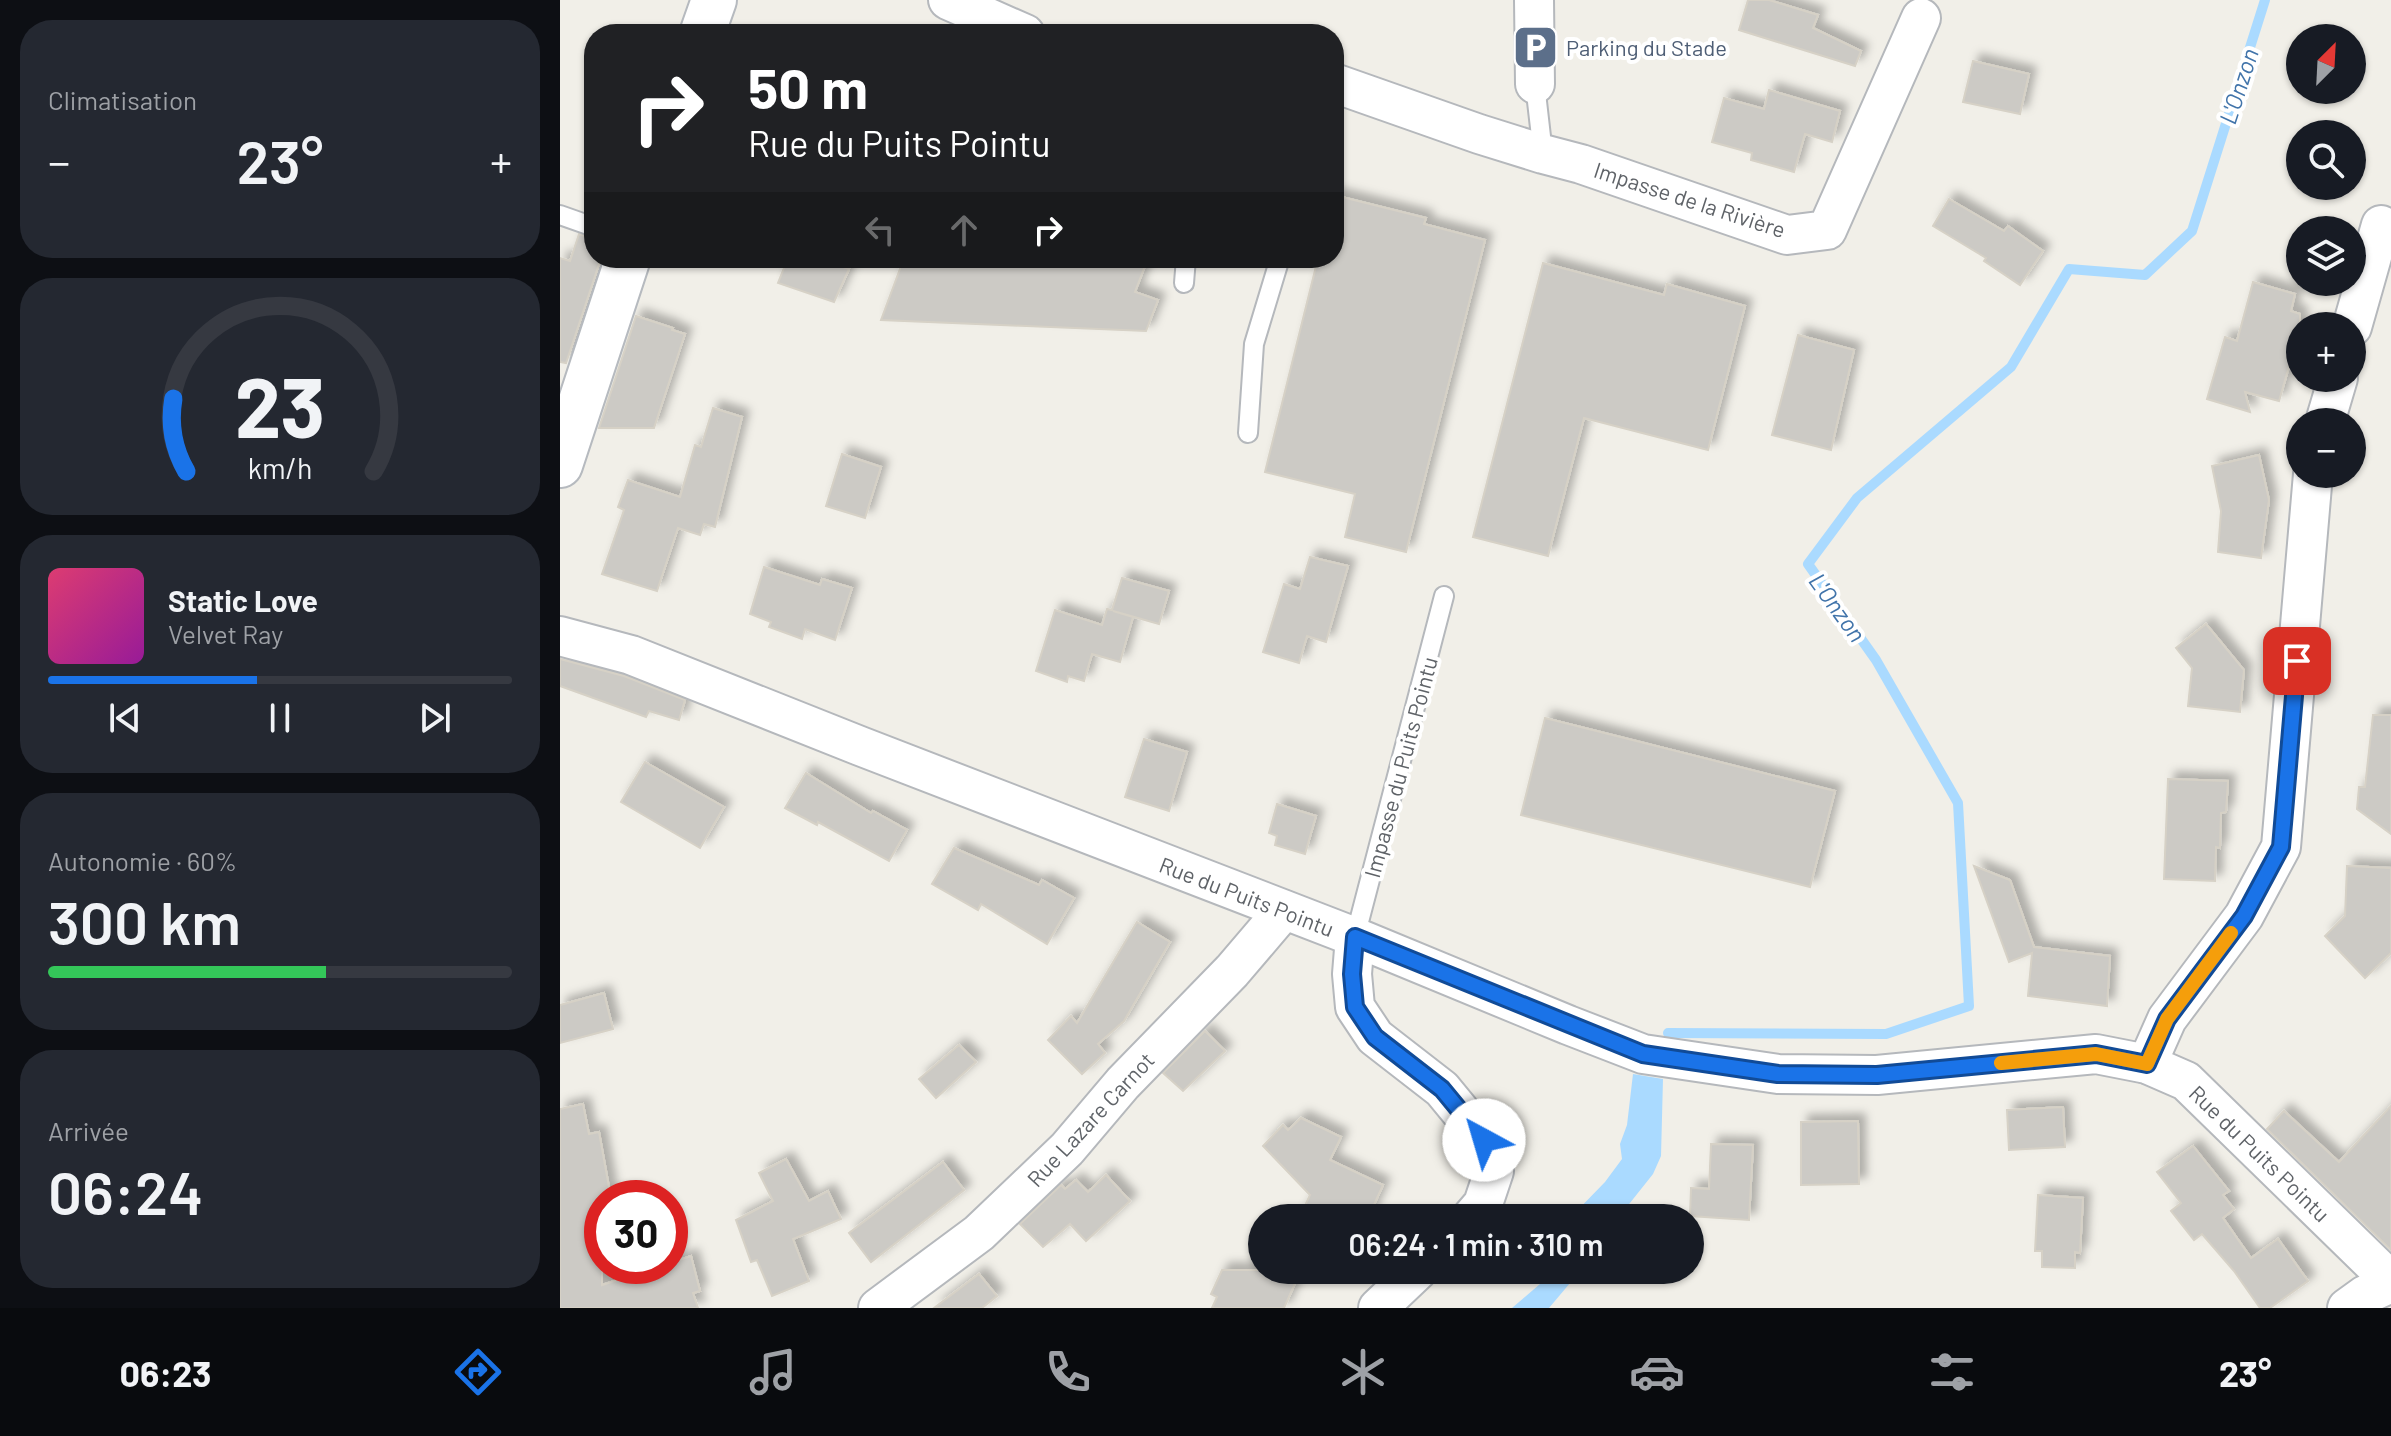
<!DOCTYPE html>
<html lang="fr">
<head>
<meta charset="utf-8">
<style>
	:root { --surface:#171b24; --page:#242831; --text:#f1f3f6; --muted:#9ea1a6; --line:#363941; --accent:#1a73e8 }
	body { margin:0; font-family:Barlow,sans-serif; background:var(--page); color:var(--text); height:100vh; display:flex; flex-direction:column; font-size:30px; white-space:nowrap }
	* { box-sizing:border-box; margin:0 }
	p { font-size:26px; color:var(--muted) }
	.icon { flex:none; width:44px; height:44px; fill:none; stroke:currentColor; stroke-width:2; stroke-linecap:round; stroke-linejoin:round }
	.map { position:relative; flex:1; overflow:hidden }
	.sheet { display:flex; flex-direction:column; gap:20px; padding:20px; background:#0d0f14; width:560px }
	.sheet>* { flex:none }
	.top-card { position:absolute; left:24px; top:24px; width:760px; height:244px; border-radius:32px; box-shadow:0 2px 6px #0004; background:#202124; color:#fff; overflow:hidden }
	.needle { width:52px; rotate:24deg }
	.fabs { position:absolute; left:1726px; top:24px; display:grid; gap:16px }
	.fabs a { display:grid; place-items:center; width:80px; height:80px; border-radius:50%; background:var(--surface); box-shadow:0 2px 6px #0004; font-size:40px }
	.speed { position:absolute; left:24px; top:1180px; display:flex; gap:16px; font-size:40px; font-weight:700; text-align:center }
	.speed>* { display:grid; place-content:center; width:104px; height:104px; border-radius:50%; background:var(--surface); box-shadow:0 2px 6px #0004; line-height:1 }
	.speed .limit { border:12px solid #d22; background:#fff; color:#111 }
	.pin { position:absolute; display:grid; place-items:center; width:68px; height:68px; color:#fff; margin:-34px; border-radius:16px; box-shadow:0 4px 12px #0006 }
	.me { position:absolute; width:88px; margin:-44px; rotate:321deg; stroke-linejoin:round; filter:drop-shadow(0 0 6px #0008) }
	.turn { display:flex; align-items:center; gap:28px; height:168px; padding:0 32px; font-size:36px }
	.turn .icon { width:104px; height:104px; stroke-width:2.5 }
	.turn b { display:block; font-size:56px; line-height:68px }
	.lanes { display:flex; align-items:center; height:76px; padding:0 32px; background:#0003; justify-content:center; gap:40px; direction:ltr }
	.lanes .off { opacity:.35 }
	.big { font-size:60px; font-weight:600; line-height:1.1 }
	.sheet .tile { flex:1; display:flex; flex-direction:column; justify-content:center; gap:12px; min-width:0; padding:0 28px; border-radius:32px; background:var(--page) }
	.sheet .dial { align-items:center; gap:0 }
	.dial svg { height:208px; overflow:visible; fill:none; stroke:var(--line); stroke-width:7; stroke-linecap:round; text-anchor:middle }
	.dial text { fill:var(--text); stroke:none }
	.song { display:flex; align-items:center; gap:24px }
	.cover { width:96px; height:96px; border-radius:12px; background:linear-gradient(135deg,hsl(340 70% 55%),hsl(300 70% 35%)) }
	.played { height:8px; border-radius:4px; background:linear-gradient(90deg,var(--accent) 45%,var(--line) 45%) }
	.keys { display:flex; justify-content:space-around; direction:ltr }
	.heat { display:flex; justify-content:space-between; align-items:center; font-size:44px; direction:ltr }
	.charge { height:12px; border-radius:6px; background:linear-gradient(90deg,#34c759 60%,var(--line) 0) }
	.trip { position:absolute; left:688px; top:1204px; width:456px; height:80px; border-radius:40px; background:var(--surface); box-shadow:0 2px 6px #0004; font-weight:600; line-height:80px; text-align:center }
	.tab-bar { display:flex; height:128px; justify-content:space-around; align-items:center; background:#090b0e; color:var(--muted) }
	.tab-bar .icon { width:56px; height:56px }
	.tab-bar .selected { color:var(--accent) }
	.tab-bar b { font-size:36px; color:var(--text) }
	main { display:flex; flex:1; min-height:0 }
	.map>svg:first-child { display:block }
	.water { fill:#aadaff }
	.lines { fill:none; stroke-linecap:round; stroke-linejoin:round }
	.stream { stroke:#aadaff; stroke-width:10 }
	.building { fill:#cccac5; stroke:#d6d1c6; stroke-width:2; filter:url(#shadow) }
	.service-casing { stroke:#b5b8bc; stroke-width:22 }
	.minor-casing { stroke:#b5b8bc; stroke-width:42 }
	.secondary-casing { stroke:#b6babf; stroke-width:48 }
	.service { stroke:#fff; stroke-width:18 }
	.minor { stroke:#fff; stroke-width:38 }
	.secondary { stroke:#fff; stroke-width:44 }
	.route-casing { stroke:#114b97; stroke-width:20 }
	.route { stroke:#1a73e8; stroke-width:14 }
	.slow { stroke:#f59e0b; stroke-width:14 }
	.labels { text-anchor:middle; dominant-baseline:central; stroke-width:8; stroke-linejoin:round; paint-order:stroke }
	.service-label { font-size:22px; fill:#4e5e75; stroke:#fff; text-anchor:start }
	.street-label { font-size:22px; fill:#5f6368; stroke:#fff }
	.water-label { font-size:24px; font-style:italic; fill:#4174aa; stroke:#fff }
</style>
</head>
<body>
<main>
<section class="sheet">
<div class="tile"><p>Climatisation</p>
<div class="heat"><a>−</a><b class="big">23°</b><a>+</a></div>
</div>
<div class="tile dial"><svg viewBox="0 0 100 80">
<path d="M14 69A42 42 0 1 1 86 69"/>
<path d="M14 69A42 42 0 0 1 9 41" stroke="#1a73e8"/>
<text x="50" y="56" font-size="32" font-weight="700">23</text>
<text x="50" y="72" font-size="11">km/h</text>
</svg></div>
<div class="tile">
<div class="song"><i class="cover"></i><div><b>Static Love</b><p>Velvet Ray</p></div></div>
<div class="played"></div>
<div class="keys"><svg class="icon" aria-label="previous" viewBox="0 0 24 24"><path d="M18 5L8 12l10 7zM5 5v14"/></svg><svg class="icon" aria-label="pause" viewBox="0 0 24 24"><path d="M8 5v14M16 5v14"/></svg><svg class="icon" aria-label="next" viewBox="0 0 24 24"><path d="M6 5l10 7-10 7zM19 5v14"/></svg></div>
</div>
<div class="tile"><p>Autonomie · 60%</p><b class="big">300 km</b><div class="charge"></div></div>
<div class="tile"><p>Arrivée</p><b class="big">06:24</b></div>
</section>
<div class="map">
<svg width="1831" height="1308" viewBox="0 0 1831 1308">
	<defs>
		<filter id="shadow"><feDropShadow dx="7" dy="-7" stdDeviation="4" flood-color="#0004"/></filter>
	</defs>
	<rect width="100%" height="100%" fill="#f1efe8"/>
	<g class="water">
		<polygon points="1073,1074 1103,1079 1101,1156 1093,1174 1058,1218 1010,1218 1045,1182 1062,1159 1060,1144 1067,1125"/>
		<polygon points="989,1270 1021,1270 989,1308 952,1308 987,1278"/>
	</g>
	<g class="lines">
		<polyline class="stream" points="1108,1033 1326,1034 1409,1006 1398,803 1316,660 1248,564 1297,498 1451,367 1509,269 1585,275 1632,231 1705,0"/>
	</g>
	<g class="building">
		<polygon points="1188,0 1209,0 1258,15 1253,28 1301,51 1295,66 1179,30"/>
		<polygon points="1413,61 1469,74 1460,114 1403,102"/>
		<polygon points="1209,90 1280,111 1272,142 1245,134 1234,172 1191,160 1192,153 1152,142 1164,98 1204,109"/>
		<polygon points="774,195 866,218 864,224 925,240 846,552 785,537 795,494 705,472 758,258 774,258"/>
		<polygon points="1389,199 1444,231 1448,226 1483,251 1460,285 1424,261 1426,258 1373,226"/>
		<polygon points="19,234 34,239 34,258 41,258 6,363 0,362 0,258 10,261"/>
		<polygon points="228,258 256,258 289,269 274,302 218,283"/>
		<polygon points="344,258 588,258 575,292 598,300 586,331 321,320"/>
		<polygon points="983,263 1104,295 1107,284 1185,306 1148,450 1024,418 988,556 913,537"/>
		<polygon points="1693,282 1735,294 1731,311 1740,314 1740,329 1719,401 1685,392 1690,412 1647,399 1665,337 1677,341"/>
		<polygon points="76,316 113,328 112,330 125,334 94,428 39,428"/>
		<polygon points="1238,335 1294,350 1271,450 1212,435"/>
		<polygon points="153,408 182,417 155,527 144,524 140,535 118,528 97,591 42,574 64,510 58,507 68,480 120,497 135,445 141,447"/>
		<polygon points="282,454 321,467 305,518 266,506"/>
		<polygon points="1699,455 1709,500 1701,558 1658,552 1661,511 1652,466"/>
		<polygon points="750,557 788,566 766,642 747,636 739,663 703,652 724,584 740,589"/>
		<polygon points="204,567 260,585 262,579 292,588 275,640 245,629 242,639 209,627 211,622 190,614"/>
		<polygon points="562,578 609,591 599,624 553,611 573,617 560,662 532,654 524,681 508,676 507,682 476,671 495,610 542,625 547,609 552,610"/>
		<polygon points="1646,624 1684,670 1680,712 1628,706 1632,668 1616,648"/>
		<polygon points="0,659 64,676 125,700 119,720 89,711 86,717 0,686"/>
		<polygon points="1813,715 1831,715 1831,834 1797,809 1799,787 1805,787"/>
		<polygon points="985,718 1275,791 1250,887 961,815"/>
		<polygon points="584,739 627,752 609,811 565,797"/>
		<polygon points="85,762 164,807 140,848 61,802"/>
		<polygon points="246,773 311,813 313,811 347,830 329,861 258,822 257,825 225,808"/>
		<polygon points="1608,779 1668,781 1666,812 1661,813 1660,848 1656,847 1655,881 1604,879"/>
		<polygon points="717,804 756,816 745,854 715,845 717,836 709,833"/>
		<polygon points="394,848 479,885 482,880 514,898 487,944 421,904 418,910 372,884"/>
		<polygon points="1414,866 1450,880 1474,947 1550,956 1547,1006 1468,996 1472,953 1449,962"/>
		<polygon points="1787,866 1831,868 1831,953 1805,978 1765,936 1785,916"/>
		<polygon points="577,922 610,942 564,1021 538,1044 545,1053 522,1074 488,1040 511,1016 517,1023"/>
		<polygon points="44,993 53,1029 0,1043 0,1005"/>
		<polygon points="645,1031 665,1051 623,1091 603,1073"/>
		<polygon points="399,1045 416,1062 376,1098 359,1079"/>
		<polygon points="23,1104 29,1134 39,1132 51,1198 42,1198 42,1285 100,1266 110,1266 110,1263 131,1256 140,1291 133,1293 138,1308 0,1308 0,1109"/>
		<polygon points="1831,1106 1831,1250 1707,1129 1724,1111 1779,1162"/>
		<polygon points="1503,1107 1505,1147 1449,1150 1447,1110"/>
		<polygon points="741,1118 781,1137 770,1160 823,1185 808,1218 739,1218 750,1195 703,1146 723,1125 728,1130"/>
		<polygon points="1298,1121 1299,1184 1241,1185 1241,1122"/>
		<polygon points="1151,1144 1193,1145 1189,1220 1130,1216 1131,1188 1149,1189"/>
		<polygon points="1633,1146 1669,1191 1663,1195 1674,1209 1663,1218 1691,1258 1718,1239 1748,1281 1710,1308 1700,1308 1674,1271 1642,1234 1634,1240 1611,1211 1621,1203 1597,1172"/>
		<polygon points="226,1159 249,1201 268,1191 281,1219 233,1239 249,1281 212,1296 197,1260 191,1262 176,1220 213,1201 199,1173"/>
		<polygon points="383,1162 404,1190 311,1262 289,1233"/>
		<polygon points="546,1175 570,1201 526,1241 510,1224 483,1247 460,1224 501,1185 505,1189 516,1180 528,1192"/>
		<polygon points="1478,1195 1523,1198 1520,1253 1515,1252 1515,1268 1482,1267 1482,1251 1475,1251"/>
		<polygon points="662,1270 741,1270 724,1308 652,1308 657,1297 651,1294"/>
		<polygon points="419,1274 437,1296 422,1308 374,1308"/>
	</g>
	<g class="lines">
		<defs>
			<g id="service">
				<polyline points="975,84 983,154"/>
				<polyline points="0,215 34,227"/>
				<polyline points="624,283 626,258"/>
				<polyline points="688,433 694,344 720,258"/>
				<polyline points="795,937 884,596"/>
			</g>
			<g id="minor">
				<polyline points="388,0 465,34"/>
				<polyline points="974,0 975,84"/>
				<polyline points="774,83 919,134 983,154 1021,164 1227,235 1267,230 1361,18"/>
				<polyline points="1792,327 1821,225"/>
				<polyline points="1765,422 1778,378"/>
				<polyline points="0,636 71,655 300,746 795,937 1008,1025 1083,1054 1218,1074 1317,1075 1536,1054 1587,1064 1626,1081 1831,1281"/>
				<polyline points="795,937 792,974 795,1007 815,1037 882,1089 924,1140 934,1171 923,1204 911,1218"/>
				<polyline points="1587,1064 1607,1019 1684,916 1721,847 1753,474"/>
				<polyline points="318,1308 419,1233 507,1149 563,1083 672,971 724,910"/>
				<polyline points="818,1308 858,1270"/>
				<polyline points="1787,1308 1805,1295 1831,1283"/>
			</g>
			<g id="secondary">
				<polyline points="142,34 154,0"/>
				<polyline points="0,465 68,258"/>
			</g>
		</defs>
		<use href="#service" class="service-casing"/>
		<use href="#minor" class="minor-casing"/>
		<use href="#secondary" class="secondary-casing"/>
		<use href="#service" class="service"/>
		<use href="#minor" class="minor"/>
		<use href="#secondary" class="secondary"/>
	</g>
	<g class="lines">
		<defs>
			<polyline id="route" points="924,1140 882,1089 815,1037 795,1007 792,974 795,937 1083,1054 1218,1074 1317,1075 1536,1054 1587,1064 1607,1019 1684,916 1721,847 1737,661"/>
		</defs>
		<use href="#route" class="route-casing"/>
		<use href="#route" class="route"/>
		<polyline class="slow" points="1441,1063 1536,1054 1587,1064 1607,1019 1671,933"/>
	</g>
	<defs>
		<symbol id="parking-square" viewBox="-11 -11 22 22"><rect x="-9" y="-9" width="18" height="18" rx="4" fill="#5c6f8a" stroke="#fff"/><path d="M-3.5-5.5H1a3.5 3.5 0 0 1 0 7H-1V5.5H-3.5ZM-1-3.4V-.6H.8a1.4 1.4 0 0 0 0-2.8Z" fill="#fff"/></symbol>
	</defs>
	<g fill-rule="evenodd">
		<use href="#parking-square" x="950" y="22" width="51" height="51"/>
	</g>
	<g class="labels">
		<g class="service-label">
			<text x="1006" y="47">Parking du Stade</text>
		</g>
		<g class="street-label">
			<text transform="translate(1130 199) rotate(18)">Impasse de la Rivière</text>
			<text transform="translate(840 767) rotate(-75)">Impasse du Puits Pointu</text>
			<text transform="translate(687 896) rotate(21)">Rue du Puits Pointu</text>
			<text transform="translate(530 1119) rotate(-47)">Rue Lazare Carnot</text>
			<text transform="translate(1700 1153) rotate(44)">Rue du Puits Pointu</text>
		</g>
		<g class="water-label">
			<text transform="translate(1678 86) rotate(-72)">L'Onzon</text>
			<text transform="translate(1278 607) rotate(54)">L'Onzon</text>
		</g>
	</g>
</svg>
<div class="fabs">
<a><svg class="needle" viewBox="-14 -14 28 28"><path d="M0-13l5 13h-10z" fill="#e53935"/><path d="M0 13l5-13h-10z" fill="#9ea1a6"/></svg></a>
<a><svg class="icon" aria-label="search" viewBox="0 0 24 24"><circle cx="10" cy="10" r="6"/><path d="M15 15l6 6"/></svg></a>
<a><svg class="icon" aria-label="layers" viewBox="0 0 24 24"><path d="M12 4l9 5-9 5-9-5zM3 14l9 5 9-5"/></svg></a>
<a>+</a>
<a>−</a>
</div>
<div class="speed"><div class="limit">30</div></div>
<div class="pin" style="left:1737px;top:661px;background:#d93025"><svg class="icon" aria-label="arrive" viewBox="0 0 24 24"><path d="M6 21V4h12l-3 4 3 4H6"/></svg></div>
<svg class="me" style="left:924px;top:1140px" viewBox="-20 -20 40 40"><circle r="19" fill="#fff"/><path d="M0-13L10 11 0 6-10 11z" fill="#1a73e8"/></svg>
<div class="trip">06:24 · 1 min · 310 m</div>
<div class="top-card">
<div class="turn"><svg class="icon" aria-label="right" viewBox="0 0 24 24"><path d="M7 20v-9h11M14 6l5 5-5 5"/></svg><div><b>50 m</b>Rue du Puits Pointu</div></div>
<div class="lanes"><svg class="icon off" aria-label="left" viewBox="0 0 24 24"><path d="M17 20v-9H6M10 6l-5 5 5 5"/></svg><svg class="icon off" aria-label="ahead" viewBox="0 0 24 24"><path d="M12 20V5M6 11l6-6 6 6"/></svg><svg class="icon" aria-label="right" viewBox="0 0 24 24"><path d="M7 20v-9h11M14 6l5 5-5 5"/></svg></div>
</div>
</div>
</main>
<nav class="tab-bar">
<b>06:23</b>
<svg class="icon selected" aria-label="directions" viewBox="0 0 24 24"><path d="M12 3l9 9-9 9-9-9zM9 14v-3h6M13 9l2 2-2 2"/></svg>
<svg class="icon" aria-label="music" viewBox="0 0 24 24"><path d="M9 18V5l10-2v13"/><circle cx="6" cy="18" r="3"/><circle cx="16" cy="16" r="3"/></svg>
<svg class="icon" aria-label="phone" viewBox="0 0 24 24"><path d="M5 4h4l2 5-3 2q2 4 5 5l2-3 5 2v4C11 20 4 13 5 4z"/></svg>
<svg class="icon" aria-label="climate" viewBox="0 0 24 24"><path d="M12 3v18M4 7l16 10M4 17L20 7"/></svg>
<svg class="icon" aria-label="car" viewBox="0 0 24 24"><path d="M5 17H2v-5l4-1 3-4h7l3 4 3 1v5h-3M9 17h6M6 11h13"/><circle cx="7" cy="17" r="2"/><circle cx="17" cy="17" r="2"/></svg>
<svg class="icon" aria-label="filters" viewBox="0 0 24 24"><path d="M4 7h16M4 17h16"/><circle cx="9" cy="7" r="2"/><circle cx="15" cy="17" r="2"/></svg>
<b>23°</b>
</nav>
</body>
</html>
